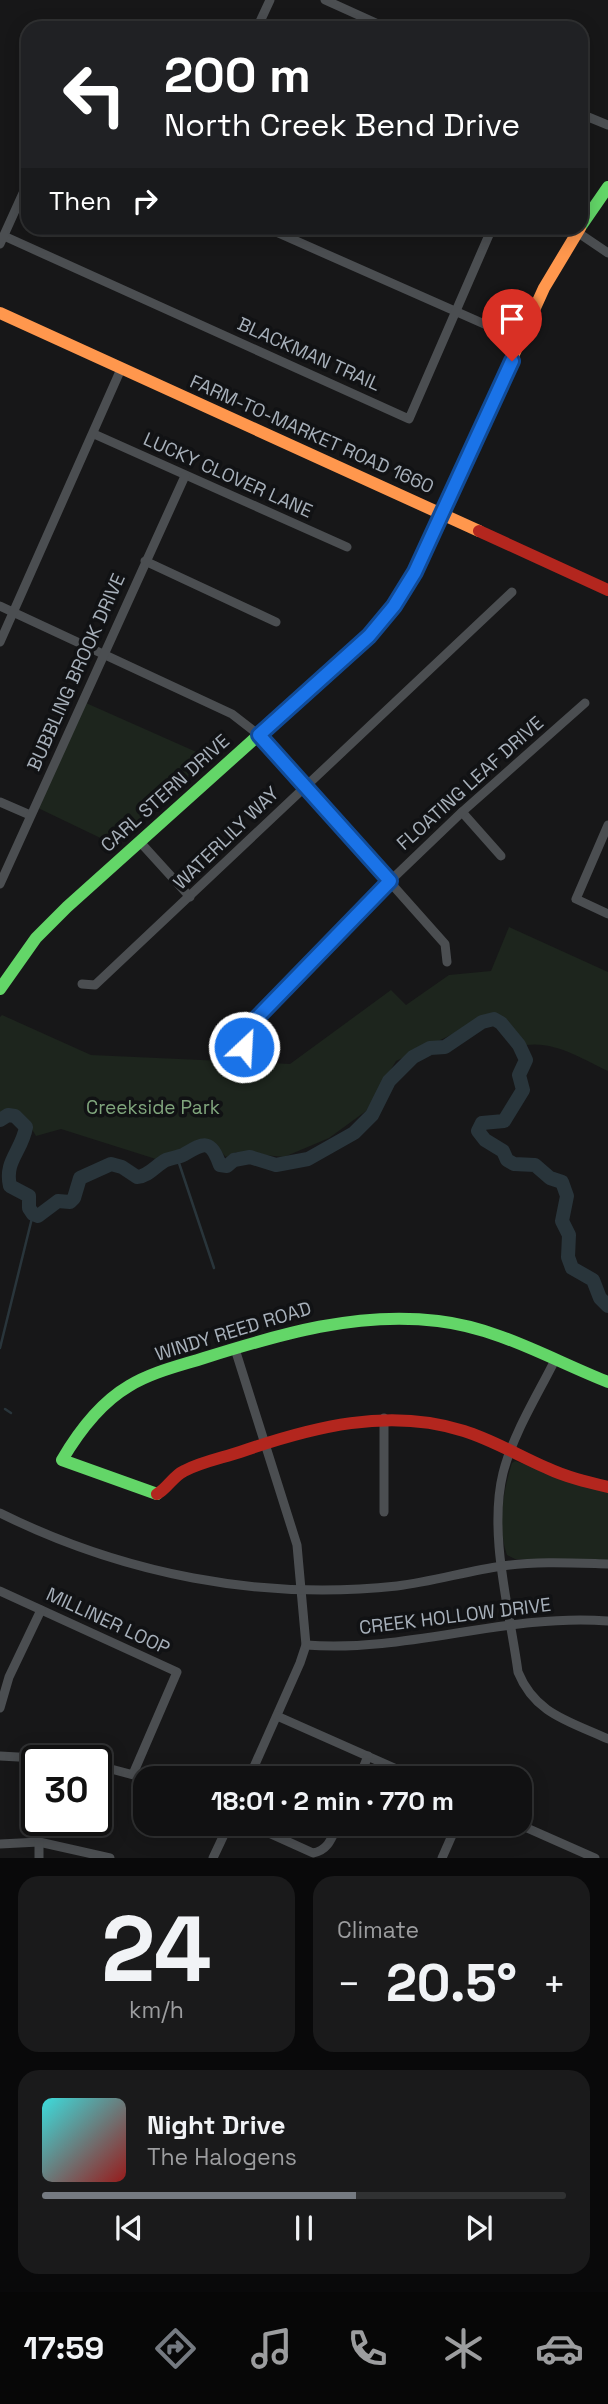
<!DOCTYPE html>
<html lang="en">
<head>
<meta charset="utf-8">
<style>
	:root { --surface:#111112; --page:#1a1a1b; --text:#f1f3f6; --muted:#9c9d9f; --line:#303132; --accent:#757a81 }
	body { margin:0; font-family:"Space Grotesk",sans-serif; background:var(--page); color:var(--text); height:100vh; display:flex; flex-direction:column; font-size:26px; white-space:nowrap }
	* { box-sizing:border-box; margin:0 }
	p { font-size:23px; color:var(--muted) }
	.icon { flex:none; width:38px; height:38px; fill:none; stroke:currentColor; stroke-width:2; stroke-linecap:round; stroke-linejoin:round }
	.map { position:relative; height:1858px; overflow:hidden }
	.sheet { display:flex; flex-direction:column; gap:18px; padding:18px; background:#09090a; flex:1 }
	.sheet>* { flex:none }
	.hud { position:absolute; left:21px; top:21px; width:567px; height:214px; border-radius:21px; box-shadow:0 4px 18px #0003,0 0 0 2px var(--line); background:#202124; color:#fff; overflow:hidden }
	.speed { position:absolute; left:21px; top:1745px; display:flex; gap:14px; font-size:35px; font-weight:700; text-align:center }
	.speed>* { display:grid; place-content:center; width:91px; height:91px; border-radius:50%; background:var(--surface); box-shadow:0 4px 18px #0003,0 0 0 2px var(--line); line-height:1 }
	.speed .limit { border:4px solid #111; border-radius:10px; background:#fff; color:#111 }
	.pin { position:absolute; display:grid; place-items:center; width:60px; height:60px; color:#fff; margin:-72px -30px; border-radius:50% 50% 50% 0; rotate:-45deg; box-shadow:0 0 7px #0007 }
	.pin .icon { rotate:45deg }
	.me { position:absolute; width:77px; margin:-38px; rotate:25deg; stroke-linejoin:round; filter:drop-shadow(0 0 5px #0008) }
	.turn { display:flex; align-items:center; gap:24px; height:147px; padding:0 28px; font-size:32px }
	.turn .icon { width:91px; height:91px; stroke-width:2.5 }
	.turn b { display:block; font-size:49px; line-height:60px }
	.then { display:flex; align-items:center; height:66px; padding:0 28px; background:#0003; gap:14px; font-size:26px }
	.big { font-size:52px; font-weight:800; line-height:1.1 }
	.sheet .card { flex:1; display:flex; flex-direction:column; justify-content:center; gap:10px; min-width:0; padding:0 24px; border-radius:21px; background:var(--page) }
	.sheet .dial { align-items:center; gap:0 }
	.dial b { font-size:91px; line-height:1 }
	.song { display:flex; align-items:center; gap:21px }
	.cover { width:84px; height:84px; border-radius:10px; background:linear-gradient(135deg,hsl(180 70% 55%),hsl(0 70% 35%)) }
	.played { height:7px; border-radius:4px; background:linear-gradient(90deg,var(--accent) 60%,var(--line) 60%) }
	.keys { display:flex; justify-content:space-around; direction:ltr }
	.heat { display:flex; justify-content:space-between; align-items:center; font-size:38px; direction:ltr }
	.sheet .tiles { flex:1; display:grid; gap:18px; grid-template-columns:1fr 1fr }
	.card:last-child { grid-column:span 2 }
	.trip { position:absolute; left:133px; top:1766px; width:399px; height:70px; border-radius:21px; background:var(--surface); box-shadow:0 4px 18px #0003,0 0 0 2px var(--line); font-weight:800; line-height:70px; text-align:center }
	.tabs { display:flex; height:112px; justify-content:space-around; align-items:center; background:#070707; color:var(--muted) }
	.tabs .icon { width:49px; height:49px }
	.tabs .on { color:var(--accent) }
	.tabs b { font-size:32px; color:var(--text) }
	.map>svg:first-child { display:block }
	.green { fill:#1d251d }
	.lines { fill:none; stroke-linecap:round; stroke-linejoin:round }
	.stream { stroke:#29353b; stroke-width:2.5 }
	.river { stroke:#29353b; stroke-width:14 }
	.street { stroke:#4b4e51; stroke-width:9 }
	.fast { stroke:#63d668; stroke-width:12 }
	.slow { stroke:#ff974d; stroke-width:12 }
	.jam { stroke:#b3261e; stroke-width:12 }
	.route-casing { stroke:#114b97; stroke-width:18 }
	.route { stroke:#1a73e8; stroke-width:12 }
	.labels { text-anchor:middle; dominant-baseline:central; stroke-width:7; stroke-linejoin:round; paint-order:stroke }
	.street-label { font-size:19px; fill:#a7b0ba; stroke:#111214 }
	.park-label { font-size:19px; fill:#80a67d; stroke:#111214 }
</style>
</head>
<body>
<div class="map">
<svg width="608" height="1858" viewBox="0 0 608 1858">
	<rect width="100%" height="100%" fill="#171718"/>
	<g class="green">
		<polygon points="86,703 210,758 113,844 38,808"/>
		<path d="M509 927 608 972V1071C582 1059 556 1041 526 1045L495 1014 396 1061 366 1111 329 1138 284 1157 236 1152 226 1157 211 1141H195L159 1160 61 1129 36 1136 27 1121 11 1111 0 1117V1017L2 1015 91 1055 290 1064 391 990 406 1005 449 975 491 971Z"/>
		<path d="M515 1461 608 1491V1561L515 1559 507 1555C497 1527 503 1491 512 1463Z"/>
	</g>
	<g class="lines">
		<g class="stream">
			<polyline points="177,1157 214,1268"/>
			<polyline points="0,1348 33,1214"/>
			<polyline points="5,1409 11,1413"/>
		</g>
		<path class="river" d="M0 1120 8 1115 15 1116 26 1127C22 1151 4 1161 10 1186L29 1196V1208L33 1214 38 1216 58 1201 70 1202 74 1198 80 1178 111 1164 122 1167 137 1177C149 1176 156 1165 166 1160 172 1158 178 1157 183 1155 204 1143 210 1138 220 1165L227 1166 234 1160 250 1157 276 1165 308 1159 354 1133 372 1115 389 1081 413 1057 430 1048 445 1047 482 1022 494 1019 501 1023 519 1045 526 1060 519 1075 523 1090 504 1121 482 1123 478 1131 485 1140 503 1151 507 1160 514 1164 535 1165 550 1178 562 1182 567 1196 562 1221 569 1235 568 1257 572 1268 593 1280 600 1298 608 1306"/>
		<g class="street">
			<polyline points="325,0 387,28"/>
			<polyline points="97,28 102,28"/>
			<polyline points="257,28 270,0"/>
			<polyline points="581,114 608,125"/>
			<polyline points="267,228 509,335 522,338"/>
			<polyline points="577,232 608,253"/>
			<polyline points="4,236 409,419 492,228"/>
			<polyline points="0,244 28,182"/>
			<polyline points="94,434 347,547"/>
			<polyline points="145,561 276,622"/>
			<polyline points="0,606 232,714 259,735 445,944 447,962"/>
			<polyline points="0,642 121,369"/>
			<polyline points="0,802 30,815"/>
			<polyline points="462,812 501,856"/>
			<polyline points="608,825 576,899 608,914"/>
			<polyline points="140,842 190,897"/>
			<polyline points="0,884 185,476"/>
			<polyline points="82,984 95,985 512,592"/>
			<polyline points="245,1047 249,1026 390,881 462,812 585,703"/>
			<polyline points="235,1349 297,1545 306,1645 300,1663 249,1778"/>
			<path d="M555 1360C537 1396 513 1434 503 1473 488 1534 510 1611 518 1672 535 1714 569 1721 608 1739"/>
			<polyline points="384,1418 384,1512"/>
			<path d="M0 1513C123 1574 260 1601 397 1586 432 1582 467 1571 502 1566 537 1561 573 1563 608 1564"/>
			<polyline points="0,1591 177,1672 133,1774"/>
			<path d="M306 1645C408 1653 506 1613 608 1621"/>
			<polyline points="0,1708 9,1677 41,1610"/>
			<polyline points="277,1716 417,1778"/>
			<polyline points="0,1756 72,1760"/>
			<polyline points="96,1765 145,1778"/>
			<polyline points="359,1778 368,1756"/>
			<path d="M249 1824 313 1853C329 1850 332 1837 338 1824"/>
			<polyline points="518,1824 595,1858"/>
			<polyline points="0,1844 39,1842 110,1858"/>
			<polyline points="39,1858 39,1842"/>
			<polyline points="213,1858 229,1824"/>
			<polyline points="442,1858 457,1824"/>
		</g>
		<g class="fast">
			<polyline points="581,226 608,187"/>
			<polyline points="0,989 36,938 67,907 369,636 394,605 415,572 459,475"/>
			<path d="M157 1494 62 1460C79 1431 100 1403 129 1386 152 1372 179 1366 204 1358 280 1334 358 1311 438 1321 499 1328 552 1360 608 1382"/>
		</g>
		<g class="slow">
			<polyline points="0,313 479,531"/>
			<polyline points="459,475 544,288 580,228"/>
		</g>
		<g class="jam">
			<polyline points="479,531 608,590"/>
			<path d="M157 1494C167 1489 173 1476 184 1471 201 1462 222 1458 240 1452 312 1427 389 1407 464 1431 493 1440 519 1456 547 1468 566 1477 587 1482 608 1487"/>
		</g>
	</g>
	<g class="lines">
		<defs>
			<polyline id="route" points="244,1047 249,1026 390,881 259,735 369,636 394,606 415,572 512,361"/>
		</defs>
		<use href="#route" class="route-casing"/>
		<use href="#route" class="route"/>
	</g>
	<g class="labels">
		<g class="street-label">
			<text transform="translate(309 354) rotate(24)">BLACKMAN TRAIL</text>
			<text transform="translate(312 434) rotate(24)">FARM-TO-MARKET ROAD 1660</text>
			<text transform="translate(228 475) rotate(24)">LUCKY CLOVER LANE</text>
			<text transform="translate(76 672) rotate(-66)">BUBBLING BROOK DRIVE</text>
			<text transform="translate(470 783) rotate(-42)">FLOATING LEAF DRIVE</text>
			<text transform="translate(165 793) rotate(-42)">CARL STERN DRIVE</text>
			<text transform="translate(226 838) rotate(-44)">WATERLILY WAY</text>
			<text transform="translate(233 1331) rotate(-17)">WINDY REED ROAD</text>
			<text transform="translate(455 1616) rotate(-7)">CREEK HOLLOW DRIVE</text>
			<text transform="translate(108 1621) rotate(25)">MILLINER LOOP</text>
		</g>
		<g class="park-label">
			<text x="153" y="1107">Creekside Park</text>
		</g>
	</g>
</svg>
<div class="speed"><div class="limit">30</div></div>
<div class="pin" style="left:512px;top:361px;background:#d93025"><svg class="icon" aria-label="arrive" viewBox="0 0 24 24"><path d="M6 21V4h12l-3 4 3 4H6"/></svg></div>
<svg class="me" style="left:244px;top:1047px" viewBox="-20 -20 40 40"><circle r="17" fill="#1a73e8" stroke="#fff" stroke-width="3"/><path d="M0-11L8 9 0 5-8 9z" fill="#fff"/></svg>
<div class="trip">18:01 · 2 min · 770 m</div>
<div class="hud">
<div class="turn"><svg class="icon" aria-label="left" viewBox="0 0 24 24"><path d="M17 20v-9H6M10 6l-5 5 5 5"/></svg><div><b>200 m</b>North Creek Bend Drive</div></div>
<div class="then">Then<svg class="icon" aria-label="right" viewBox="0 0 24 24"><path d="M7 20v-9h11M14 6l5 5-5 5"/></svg></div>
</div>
</div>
<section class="sheet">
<div class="tiles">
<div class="card dial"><b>24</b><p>km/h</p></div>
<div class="card"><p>Climate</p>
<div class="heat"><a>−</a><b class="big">20.5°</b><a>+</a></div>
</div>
<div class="card">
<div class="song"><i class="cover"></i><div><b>Night Drive</b><p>The Halogens</p></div></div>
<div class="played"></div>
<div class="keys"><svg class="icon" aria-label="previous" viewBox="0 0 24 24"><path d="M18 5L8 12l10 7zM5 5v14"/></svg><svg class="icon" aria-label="pause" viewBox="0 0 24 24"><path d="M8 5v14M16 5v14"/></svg><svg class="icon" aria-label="next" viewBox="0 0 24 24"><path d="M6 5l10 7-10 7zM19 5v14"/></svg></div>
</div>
</div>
</section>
<nav class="tabs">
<b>17:59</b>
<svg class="icon on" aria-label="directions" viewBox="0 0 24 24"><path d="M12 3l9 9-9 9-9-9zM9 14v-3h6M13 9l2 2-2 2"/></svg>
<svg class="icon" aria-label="music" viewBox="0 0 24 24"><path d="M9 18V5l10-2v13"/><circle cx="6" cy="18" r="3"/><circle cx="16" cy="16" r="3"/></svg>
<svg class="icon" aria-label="phone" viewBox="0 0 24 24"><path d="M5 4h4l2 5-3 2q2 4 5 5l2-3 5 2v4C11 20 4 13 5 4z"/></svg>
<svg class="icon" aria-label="climate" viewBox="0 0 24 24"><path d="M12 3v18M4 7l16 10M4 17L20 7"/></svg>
<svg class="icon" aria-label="car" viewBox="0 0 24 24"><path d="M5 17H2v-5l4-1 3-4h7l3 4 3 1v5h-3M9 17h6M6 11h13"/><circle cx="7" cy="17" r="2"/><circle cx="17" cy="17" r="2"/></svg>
</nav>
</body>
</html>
